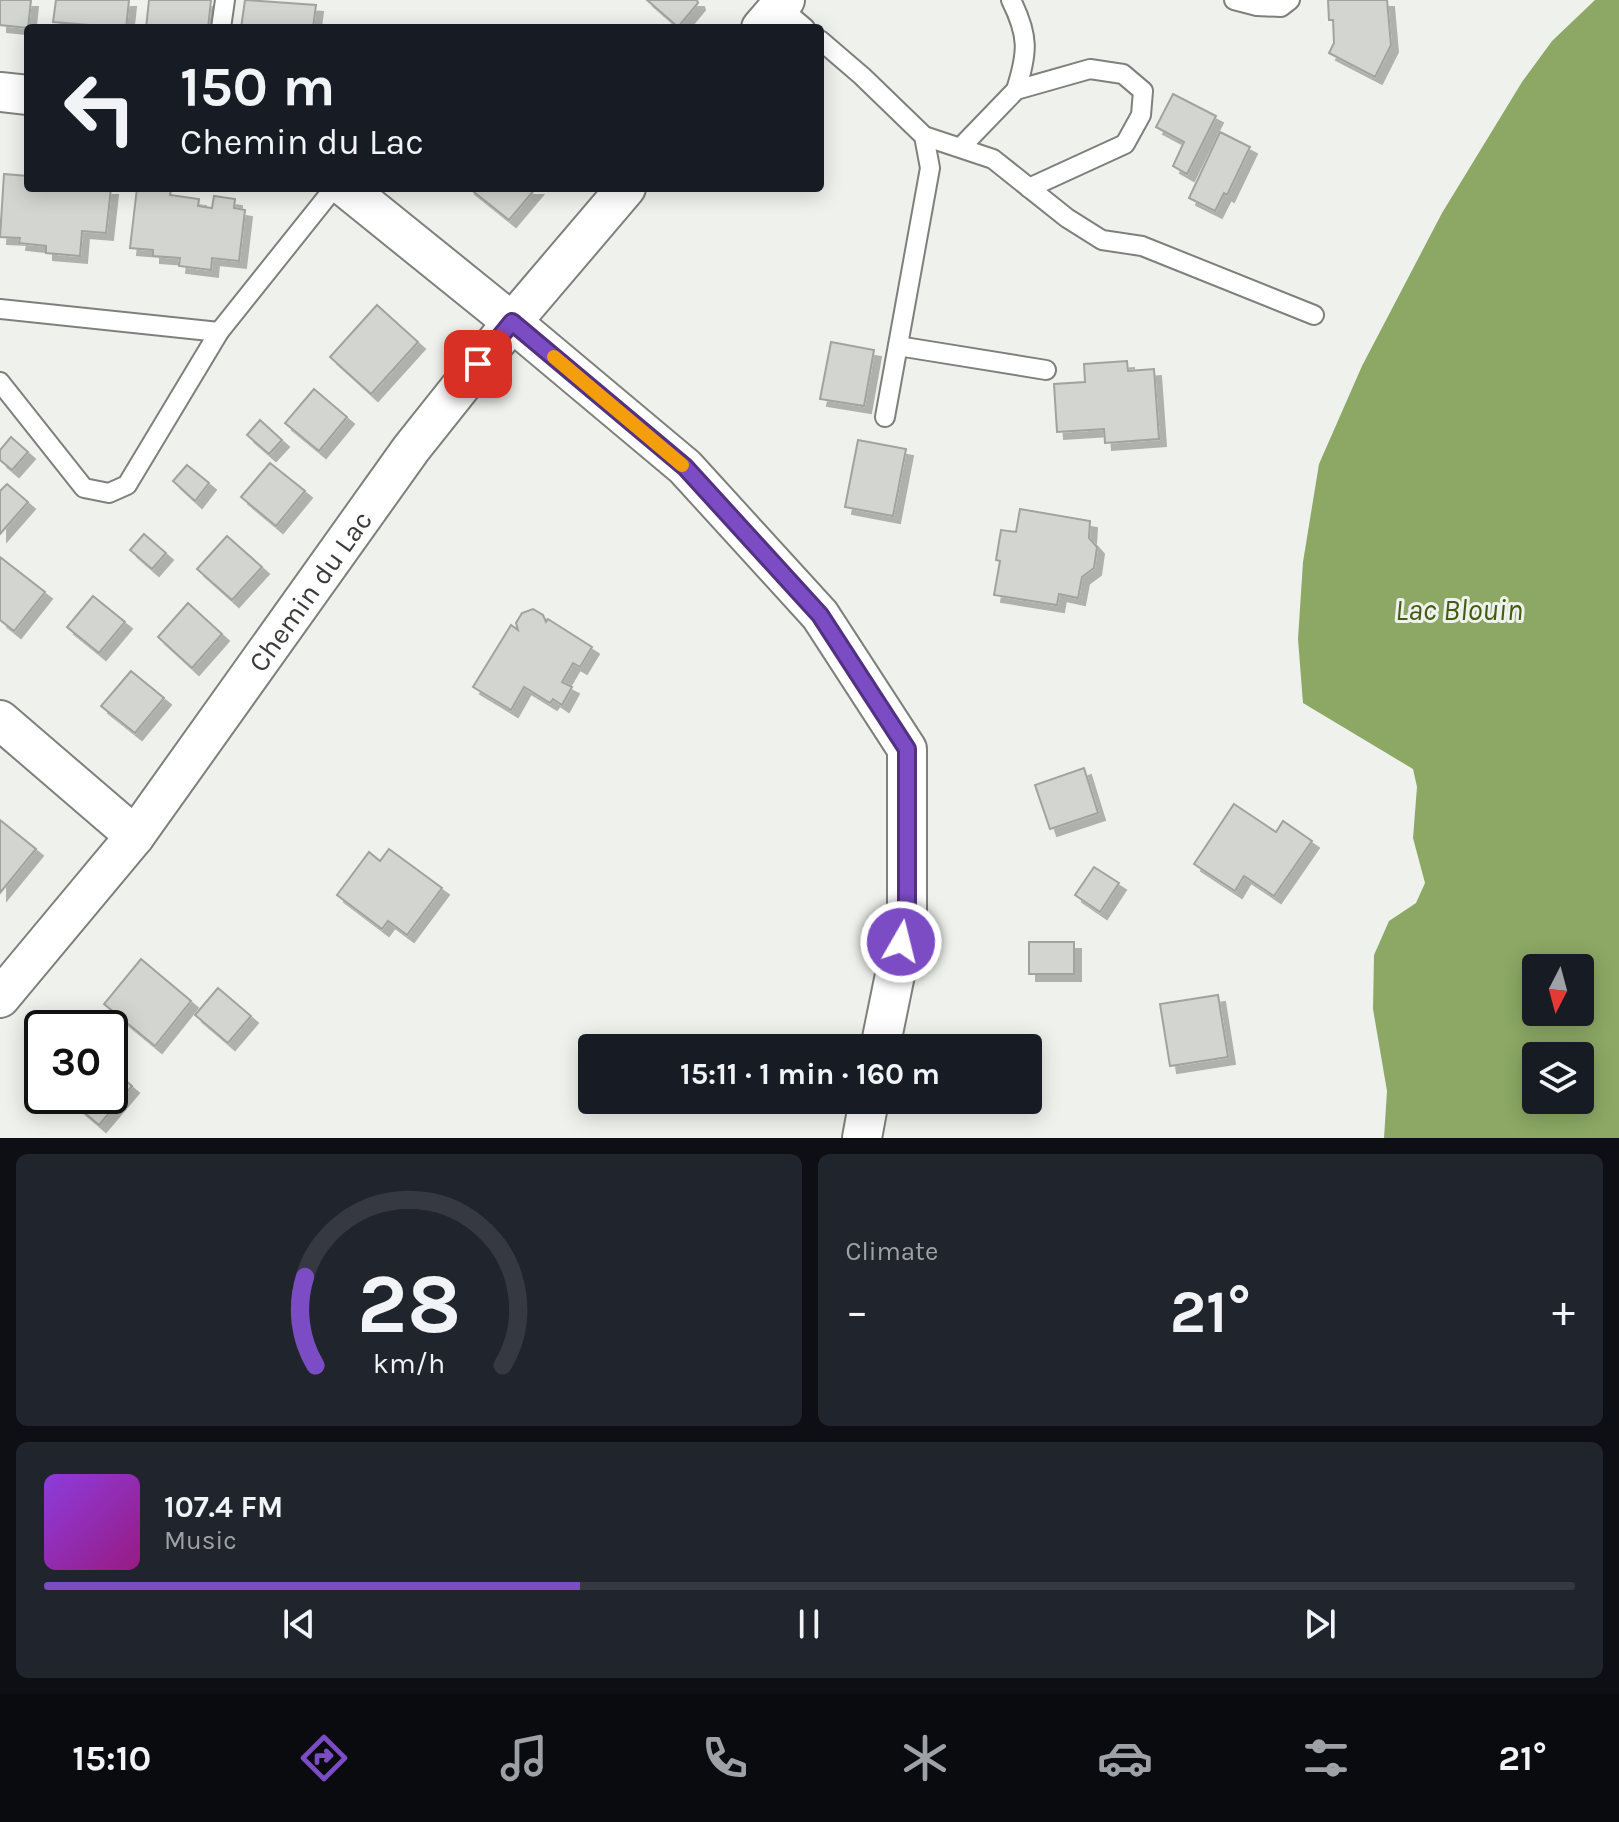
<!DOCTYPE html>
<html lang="en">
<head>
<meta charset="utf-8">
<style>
	:root { --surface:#171b24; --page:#20242c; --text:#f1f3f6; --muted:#9ea1a6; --line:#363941; --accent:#7c4cc5 }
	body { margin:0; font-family:Karla,sans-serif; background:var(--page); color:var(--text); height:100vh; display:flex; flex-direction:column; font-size:30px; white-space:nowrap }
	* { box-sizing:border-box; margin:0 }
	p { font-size:26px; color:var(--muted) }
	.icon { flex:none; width:44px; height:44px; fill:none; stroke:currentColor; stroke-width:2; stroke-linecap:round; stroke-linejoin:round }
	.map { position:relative; height:1138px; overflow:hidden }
	.panel { display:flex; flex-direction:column; gap:16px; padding:16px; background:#0d0f14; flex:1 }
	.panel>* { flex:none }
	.hud { position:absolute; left:24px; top:24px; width:800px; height:168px; border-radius:8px; box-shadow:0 4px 20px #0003; background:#171b24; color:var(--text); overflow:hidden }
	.needle { width:52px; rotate:186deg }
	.buttons { position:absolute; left:1522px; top:954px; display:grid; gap:16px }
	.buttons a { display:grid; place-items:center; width:72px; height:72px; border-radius:8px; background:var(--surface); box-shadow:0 4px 20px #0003; font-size:40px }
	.speed { position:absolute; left:24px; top:1010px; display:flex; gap:16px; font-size:40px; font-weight:700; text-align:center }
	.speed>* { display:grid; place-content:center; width:104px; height:104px; border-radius:50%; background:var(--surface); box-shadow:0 4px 20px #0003; line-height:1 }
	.speed .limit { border:4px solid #111; border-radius:12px; background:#fff; color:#111 }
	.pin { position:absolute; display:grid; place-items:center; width:68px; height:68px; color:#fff; margin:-34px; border-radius:16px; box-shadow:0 4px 12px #0006 }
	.me { position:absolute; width:88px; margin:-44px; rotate:8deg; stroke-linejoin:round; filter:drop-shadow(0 0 6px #0008) }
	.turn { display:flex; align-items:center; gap:28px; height:168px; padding:0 24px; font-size:36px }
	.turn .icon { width:104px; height:104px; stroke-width:2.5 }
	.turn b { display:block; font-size:56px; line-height:68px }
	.big { font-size:60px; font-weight:700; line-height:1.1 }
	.panel .widget { flex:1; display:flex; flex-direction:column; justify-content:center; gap:12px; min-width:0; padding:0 28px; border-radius:12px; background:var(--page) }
	.panel .dial { align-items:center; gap:0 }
	.dial svg { height:208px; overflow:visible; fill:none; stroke:var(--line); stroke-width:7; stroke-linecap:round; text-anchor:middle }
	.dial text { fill:var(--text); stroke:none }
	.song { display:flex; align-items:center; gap:24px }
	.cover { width:96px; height:96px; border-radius:12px; background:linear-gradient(135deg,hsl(270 70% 55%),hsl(310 70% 35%)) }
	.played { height:8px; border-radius:4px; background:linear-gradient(90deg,var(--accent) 35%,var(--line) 35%) }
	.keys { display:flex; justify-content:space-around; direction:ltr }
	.heat { display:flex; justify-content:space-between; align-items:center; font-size:44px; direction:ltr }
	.panel .tiles { flex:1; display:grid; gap:16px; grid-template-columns:1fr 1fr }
	.widget:last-child { grid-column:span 2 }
	.trip { position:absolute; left:578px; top:1034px; width:464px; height:80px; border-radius:8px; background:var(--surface); box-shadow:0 4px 20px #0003; font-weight:700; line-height:80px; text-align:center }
	.menu { display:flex; height:128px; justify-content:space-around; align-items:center; background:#090b0e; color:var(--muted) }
	.menu .icon { width:56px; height:56px }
	.menu .on { color:var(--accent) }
	.menu b { font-size:36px; color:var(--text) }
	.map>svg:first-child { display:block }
	.water { fill:#8ca864; fill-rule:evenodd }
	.building { fill:#d3d5d0; stroke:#a1a39e; stroke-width:2; filter:url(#shadow) }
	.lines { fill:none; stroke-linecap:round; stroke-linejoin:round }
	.service-casing { stroke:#7e807b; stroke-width:22 }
	.minor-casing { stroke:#7e807b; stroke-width:42 }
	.service { stroke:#fff; stroke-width:18 }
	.minor { stroke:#fff; stroke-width:38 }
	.route-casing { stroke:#513180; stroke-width:20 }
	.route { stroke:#7c4cc5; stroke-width:14 }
	.slow { stroke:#f59e0b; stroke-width:14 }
	.labels { text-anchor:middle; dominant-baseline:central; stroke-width:6; stroke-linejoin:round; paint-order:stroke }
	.street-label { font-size:28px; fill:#3b3c3a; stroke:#eff2ec }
	.water-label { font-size:30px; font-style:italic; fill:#425c12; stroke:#eff2ec }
</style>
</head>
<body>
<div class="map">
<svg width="1619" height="1138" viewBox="0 0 1619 1138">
	<defs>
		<filter id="shadow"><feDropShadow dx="7" dy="7" stdDeviation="0" flood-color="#0004"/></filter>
	</defs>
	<rect width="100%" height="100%" fill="#eff2ec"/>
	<path class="water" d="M1595 0H1619V1138H1384L1387 1091 1373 1009 1374 955 1389 921 1416 903 1425 883 1413 838 1417 787 1413 769 1303 703 1298 639 1303 562 1319 464 1362 366 1442 213 1522 82 1552 41ZM1536 968H1580V1012H1536ZM1536 1056H1580V1100H1536Z"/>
	<g class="building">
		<polygon points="0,0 31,0 28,28 0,25"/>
		<polygon points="56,0 129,0 126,28 53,22"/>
		<polygon points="149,0 211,0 208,28 146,28"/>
		<polygon points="245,0 316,5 313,28 241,28"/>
		<polygon points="647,0 697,0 698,3 678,27"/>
		<polygon points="1328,0 1387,0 1391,45 1375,77 1329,53 1334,43 1333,20 1329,20"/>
		<polygon points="1173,94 1216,116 1187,174 1173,166 1184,142 1156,127"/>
		<polygon points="1220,132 1250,147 1227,195 1224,193 1215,211 1189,198"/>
		<polygon points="4,174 28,176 28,188 111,188 106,233 82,231 80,256 46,253 46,246 19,243 20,238 0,237"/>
		<polygon points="137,188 171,190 170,195 199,199 198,206 212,208 214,196 235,199 234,208 245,210 239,261 212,258 211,270 179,266 180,258 153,256 153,250 130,248"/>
		<polygon points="469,188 536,188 509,220"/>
		<polygon points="377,305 418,342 371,394 330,357"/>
		<polygon points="831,342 874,350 864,406 820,399"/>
		<polygon points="1127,361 1128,371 1154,369 1159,439 1105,443 1104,429 1057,432 1054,384 1085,382 1084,364"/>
		<polygon points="314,389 347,417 319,451 285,423"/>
		<polygon points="260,420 282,440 269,454 247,435"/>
		<polygon points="11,437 28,452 12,470 0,460 0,450"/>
		<polygon points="858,440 906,449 893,516 845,507"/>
		<polygon points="270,463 305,491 276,526 241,497"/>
		<polygon points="187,465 209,483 195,501 173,481"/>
		<polygon points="7,484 28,502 0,534 0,491"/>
		<polygon points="1020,509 1090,521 1089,538 1097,547 1094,568 1082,577 1078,598 1059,594 1057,605 994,595 1000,561 996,560 1001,530 1016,532"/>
		<polygon points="144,534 166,553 152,569 130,550"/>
		<polygon points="227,536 262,567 232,600 197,569"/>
		<polygon points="0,557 45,592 14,631 0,620"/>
		<polygon points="93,596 125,622 99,653 67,627"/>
		<polygon points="188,603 222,634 192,668 158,637"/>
		<polygon points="533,609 543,615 546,622 548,619 592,647 580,667 573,663 562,682 572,687 562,705 553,699 550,703 524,687 511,710 473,687 511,625 518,630 516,623 522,613"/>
		<polygon points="131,671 164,698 135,733 101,706"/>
		<polygon points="1084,768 1098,813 1050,829 1035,785"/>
		<polygon points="1234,804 1276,832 1283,821 1312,841 1274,896 1244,876 1235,891 1194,864"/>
		<polygon points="0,820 36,849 0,893"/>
		<polygon points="389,849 442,888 407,935 388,921 382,929 337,895 369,852 380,861"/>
		<polygon points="1094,867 1119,883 1100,912 1075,895"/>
		<rect x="1029" y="942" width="45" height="32"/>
		<polygon points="141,959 191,1001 155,1046 104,1004"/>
		<polygon points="218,988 251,1016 228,1043 195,1015"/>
		<polygon points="1218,995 1228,1057 1170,1066 1160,1004"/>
		<polygon points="110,1067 132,1086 99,1125 65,1096 110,1096"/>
	</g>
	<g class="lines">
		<defs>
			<g id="service">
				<path d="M1011 0C1029 36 1028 52 1016 90"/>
				<polyline points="1234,0 1257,6 1281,7 1290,0"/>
				<polyline points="779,6 805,28"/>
				<polyline points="221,28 225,0"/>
				<polyline points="820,40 862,76 924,136 930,168 885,417"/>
				<polyline points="924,136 993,159 1067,218 1102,240 1142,246 1314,315"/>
				<polyline points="961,147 1016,90 1090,69 1123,74 1143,91 1141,115 1125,144 1029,188"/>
				<polyline points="0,309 219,332"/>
				<polyline points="898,346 1046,370"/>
				<polyline points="0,382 84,488 109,493 127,485 219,332 334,188"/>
			</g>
			<g id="minor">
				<polyline points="761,28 785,0"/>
				<polyline points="0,92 28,95"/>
				<polyline points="346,188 512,322 685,467 820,615 907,749 907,916 880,1048"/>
				<polyline points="0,720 135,836"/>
				<path id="s1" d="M0 998 135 836 411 449 512 322 626 188"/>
				<polyline points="862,1138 869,1100"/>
			</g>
		</defs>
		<use href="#service" class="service-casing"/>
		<use href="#minor" class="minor-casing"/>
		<use href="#service" class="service"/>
		<use href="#minor" class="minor"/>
	</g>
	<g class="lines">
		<defs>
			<polyline id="route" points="478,364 512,322 685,467 820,615 907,749 907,916 901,942"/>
		</defs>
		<use href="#route" class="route-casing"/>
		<use href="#route" class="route"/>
		<polyline class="slow" points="554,357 682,465"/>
	</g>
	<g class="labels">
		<g class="street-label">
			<text stroke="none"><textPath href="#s1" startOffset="512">Chemin du Lac</textPath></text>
		</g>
		<g class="water-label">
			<text x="1459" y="610">Lac Blouin</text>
		</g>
	</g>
</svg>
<div class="buttons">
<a><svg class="needle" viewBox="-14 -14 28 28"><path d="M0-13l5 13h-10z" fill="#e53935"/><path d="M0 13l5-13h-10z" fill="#9ea1a6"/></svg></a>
<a><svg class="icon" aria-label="layers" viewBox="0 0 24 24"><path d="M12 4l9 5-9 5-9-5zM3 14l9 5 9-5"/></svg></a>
</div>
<div class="speed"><div class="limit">30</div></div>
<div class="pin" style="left:478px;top:364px;background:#d93025"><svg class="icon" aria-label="arrive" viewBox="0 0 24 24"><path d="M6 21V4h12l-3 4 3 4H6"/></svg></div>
<svg class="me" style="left:901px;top:942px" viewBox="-20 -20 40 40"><circle r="17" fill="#7c4cc5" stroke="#fff" stroke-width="3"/><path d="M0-11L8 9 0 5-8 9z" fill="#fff"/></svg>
<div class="trip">15:11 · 1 min · 160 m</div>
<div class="hud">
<div class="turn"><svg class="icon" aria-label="left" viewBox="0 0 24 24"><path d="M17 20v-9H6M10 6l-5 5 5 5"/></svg><div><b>150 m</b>Chemin du Lac</div></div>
</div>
</div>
<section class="panel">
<div class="tiles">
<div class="widget dial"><svg viewBox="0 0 100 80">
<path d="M14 69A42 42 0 1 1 86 69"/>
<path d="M14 69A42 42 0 0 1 10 35" stroke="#7c4cc5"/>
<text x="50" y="56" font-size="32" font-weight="700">28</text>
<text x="50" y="72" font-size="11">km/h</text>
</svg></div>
<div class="widget"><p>Climate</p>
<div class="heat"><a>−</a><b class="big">21°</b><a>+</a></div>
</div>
<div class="widget">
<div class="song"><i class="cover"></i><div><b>107.4 FM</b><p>Music</p></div></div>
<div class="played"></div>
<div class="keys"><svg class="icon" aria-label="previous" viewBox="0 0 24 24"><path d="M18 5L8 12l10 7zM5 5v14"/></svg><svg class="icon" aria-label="pause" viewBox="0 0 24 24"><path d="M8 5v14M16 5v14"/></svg><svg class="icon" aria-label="next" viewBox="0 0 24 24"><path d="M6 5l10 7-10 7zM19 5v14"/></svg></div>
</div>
</div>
</section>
<nav class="menu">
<b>15:10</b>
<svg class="icon on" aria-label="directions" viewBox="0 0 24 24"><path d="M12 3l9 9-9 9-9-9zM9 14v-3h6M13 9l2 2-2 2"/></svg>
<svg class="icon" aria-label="music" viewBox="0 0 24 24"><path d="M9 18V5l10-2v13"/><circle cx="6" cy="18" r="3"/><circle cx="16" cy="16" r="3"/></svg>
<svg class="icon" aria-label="phone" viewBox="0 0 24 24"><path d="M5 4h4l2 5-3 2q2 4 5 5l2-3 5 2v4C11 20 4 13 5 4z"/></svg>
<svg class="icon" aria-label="climate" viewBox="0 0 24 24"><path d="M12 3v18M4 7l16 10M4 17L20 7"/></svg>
<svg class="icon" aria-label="car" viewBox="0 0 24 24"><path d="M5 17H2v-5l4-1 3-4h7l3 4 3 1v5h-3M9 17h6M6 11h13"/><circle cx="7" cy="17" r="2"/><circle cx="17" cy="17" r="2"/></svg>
<svg class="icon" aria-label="filters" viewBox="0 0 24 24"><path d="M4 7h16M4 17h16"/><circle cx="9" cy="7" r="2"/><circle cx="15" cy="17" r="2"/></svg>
<b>21°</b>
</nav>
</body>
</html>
